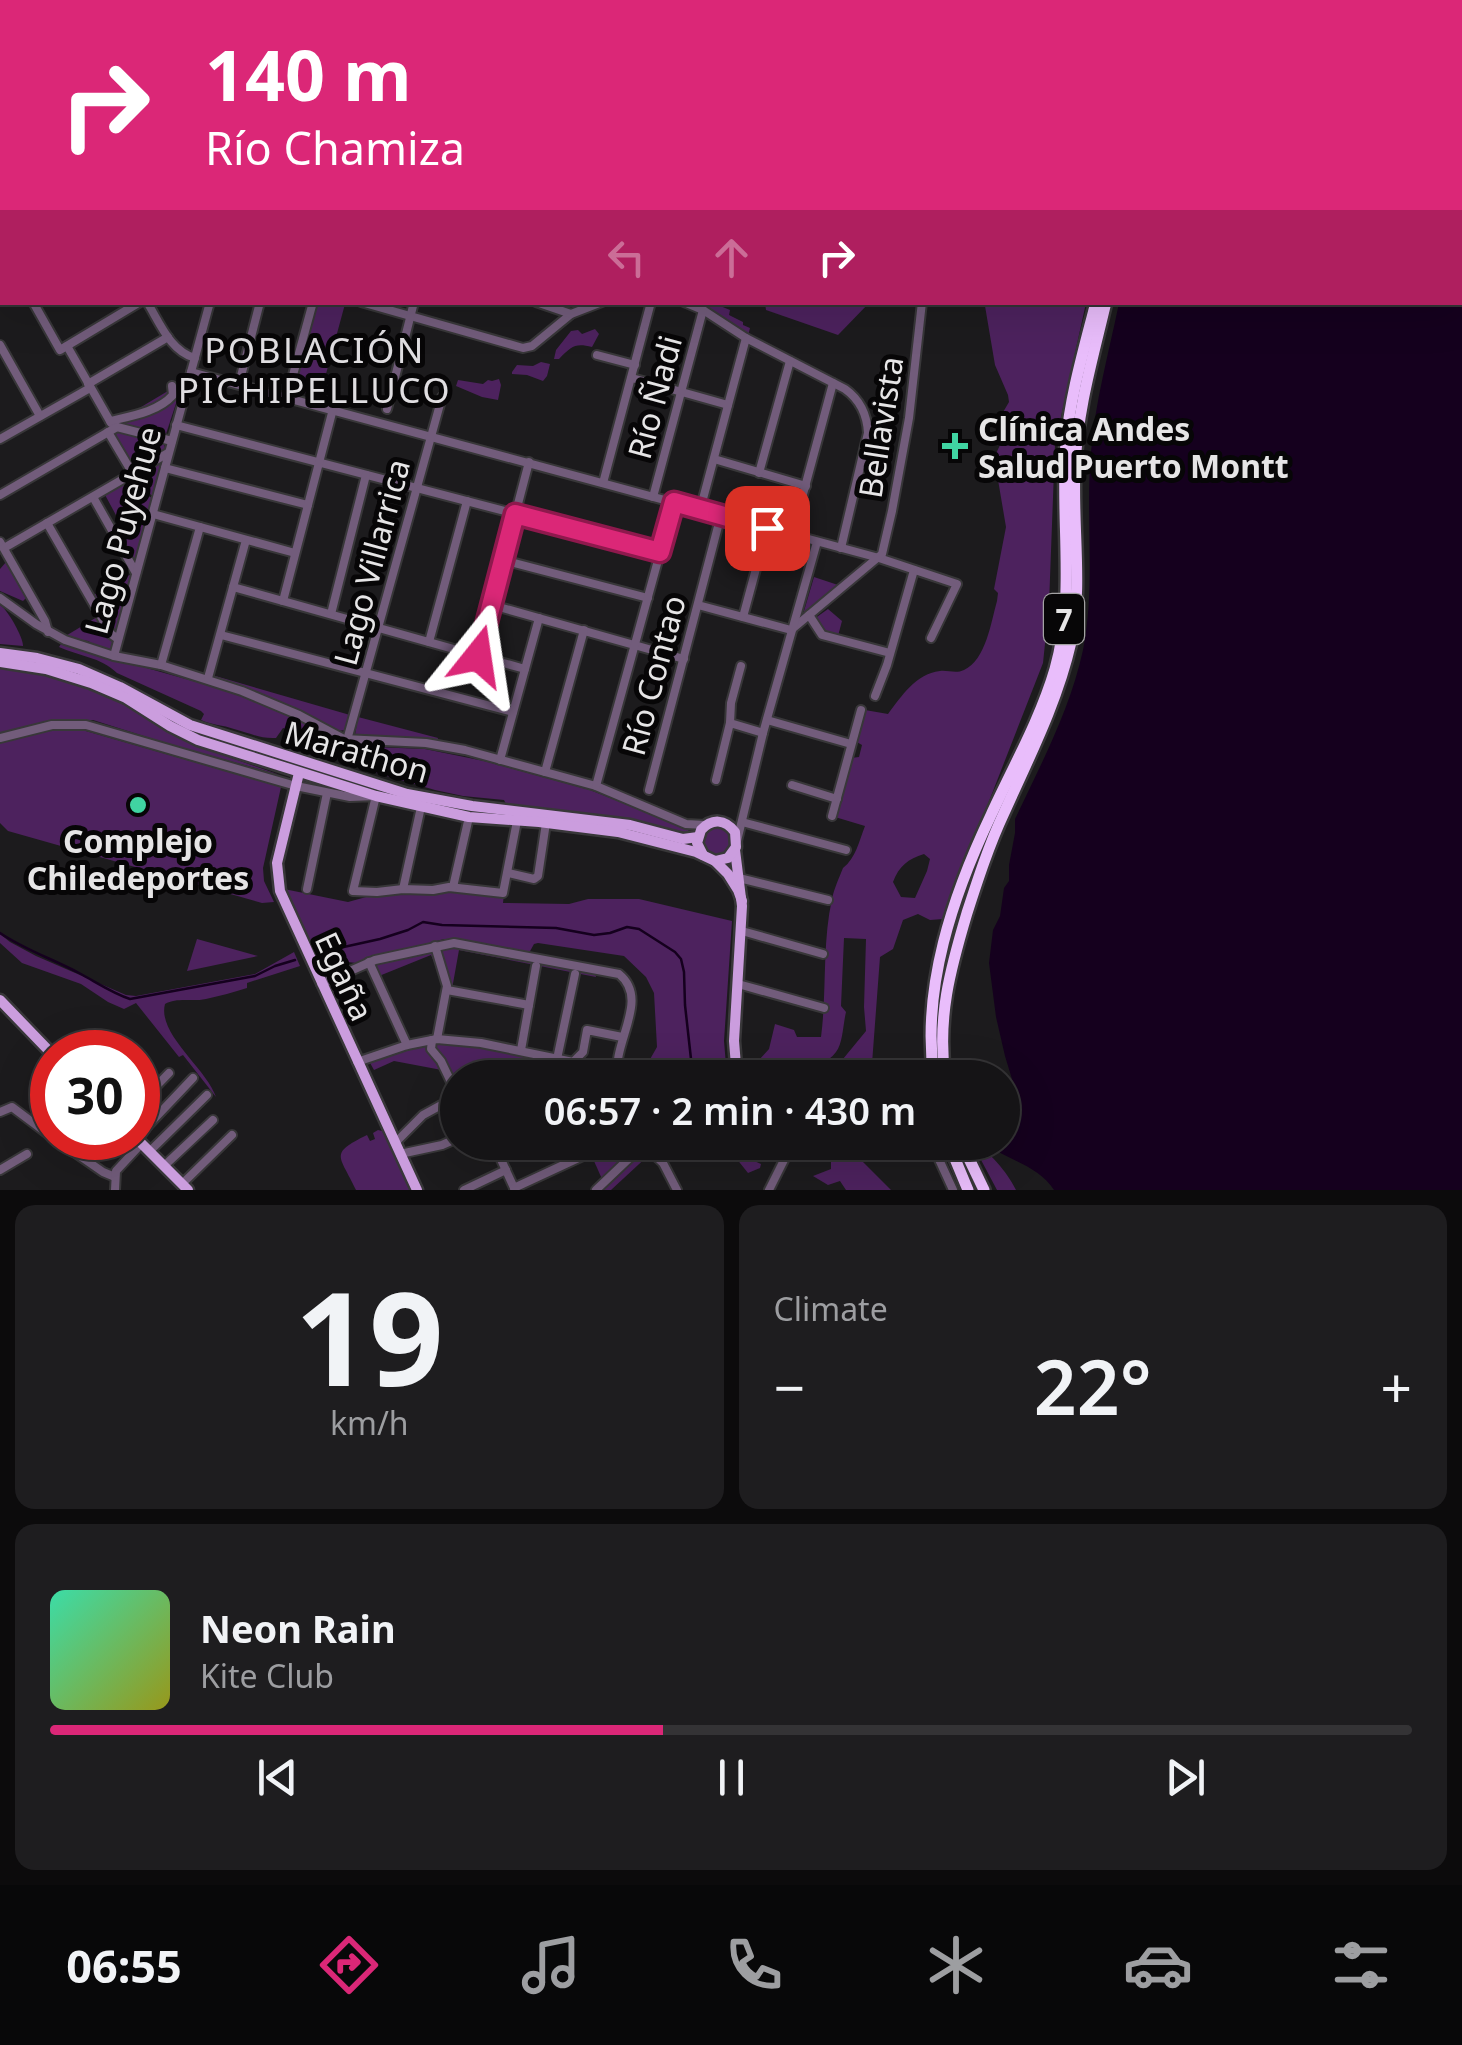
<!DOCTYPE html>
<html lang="en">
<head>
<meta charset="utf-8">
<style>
	:root { --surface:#151416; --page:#1e1d1f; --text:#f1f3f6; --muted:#9d9ea1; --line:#343335; --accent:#db2777 }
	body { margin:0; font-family:"Noto Sans",sans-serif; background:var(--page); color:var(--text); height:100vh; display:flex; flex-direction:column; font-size:38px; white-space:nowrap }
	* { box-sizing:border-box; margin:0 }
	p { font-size:32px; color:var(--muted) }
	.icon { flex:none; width:55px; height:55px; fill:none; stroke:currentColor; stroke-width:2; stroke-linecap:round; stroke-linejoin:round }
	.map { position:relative; height:1190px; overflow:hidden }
	.panel { display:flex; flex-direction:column; gap:15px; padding:15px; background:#0c0b0c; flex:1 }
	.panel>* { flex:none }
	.banner { position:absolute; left:0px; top:0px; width:1462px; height:305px; box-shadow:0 10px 40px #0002,0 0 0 2px var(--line); background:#db2777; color:#fff; overflow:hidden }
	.speed { position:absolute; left:30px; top:1030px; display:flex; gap:20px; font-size:50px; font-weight:700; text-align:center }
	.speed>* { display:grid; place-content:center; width:130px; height:130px; border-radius:50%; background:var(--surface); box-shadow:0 10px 40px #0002,0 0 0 2px var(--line); line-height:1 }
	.speed .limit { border:15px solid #d22; background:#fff; color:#111 }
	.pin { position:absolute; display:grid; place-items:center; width:85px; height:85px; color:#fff; margin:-42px; border-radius:20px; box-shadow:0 5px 15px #0006 }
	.me { position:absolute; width:110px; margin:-55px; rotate:15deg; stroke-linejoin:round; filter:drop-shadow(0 0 8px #0008) }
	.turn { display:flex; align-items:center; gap:35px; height:210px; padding:0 40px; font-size:45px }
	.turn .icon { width:130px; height:130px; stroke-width:2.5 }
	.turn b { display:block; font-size:70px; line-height:85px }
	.lanes { display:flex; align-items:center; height:95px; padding:0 40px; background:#0003; justify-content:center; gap:50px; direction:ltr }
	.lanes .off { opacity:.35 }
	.big { font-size:75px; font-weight:600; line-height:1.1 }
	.panel .card { flex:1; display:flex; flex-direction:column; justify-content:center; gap:15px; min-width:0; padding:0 35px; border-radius:20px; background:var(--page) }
	.panel .dial { align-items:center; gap:0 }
	.dial b { font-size:130px; line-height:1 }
	.song { display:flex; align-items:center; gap:30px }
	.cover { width:120px; height:120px; border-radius:15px; background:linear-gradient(135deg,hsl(160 70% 55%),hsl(60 70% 35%)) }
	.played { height:10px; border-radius:5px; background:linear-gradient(90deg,var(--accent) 45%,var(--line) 45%) }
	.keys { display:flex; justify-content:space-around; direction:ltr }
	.heat { display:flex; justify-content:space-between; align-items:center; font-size:55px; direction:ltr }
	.panel .tiles { flex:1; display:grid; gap:15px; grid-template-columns:1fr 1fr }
	.card:last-child { grid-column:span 2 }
	.trip { position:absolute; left:440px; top:1060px; width:580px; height:100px; border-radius:50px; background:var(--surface); box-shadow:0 10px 40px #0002,0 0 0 2px var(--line); font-weight:600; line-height:100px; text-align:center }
	.menu { display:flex; height:160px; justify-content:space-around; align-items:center; background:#080809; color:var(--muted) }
	.menu .icon { width:70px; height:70px }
	.menu .on { color:var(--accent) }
	.menu b { font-size:45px; color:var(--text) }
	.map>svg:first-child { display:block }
	.green { fill:#4d225e; fill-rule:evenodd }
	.water { fill:#15001e }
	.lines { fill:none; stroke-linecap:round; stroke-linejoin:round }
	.stream { stroke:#15001e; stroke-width:2.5 }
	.minor-casing { stroke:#383739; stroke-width:12 }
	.major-casing { stroke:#383739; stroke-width:15 }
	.highway-casing { stroke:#383739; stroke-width:16 }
	.minor { stroke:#725c7b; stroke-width:8 }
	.major { stroke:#cb9dde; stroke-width:10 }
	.highway { stroke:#e9bdfb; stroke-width:11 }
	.route-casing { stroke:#8e194d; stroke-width:25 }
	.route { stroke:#db2777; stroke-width:18 }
	.poi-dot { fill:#40d4a2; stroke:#070607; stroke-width:4 }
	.labels { text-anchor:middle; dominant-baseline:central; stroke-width:10; stroke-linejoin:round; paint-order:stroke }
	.shield { fill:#070607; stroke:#a3a2a3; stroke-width:2.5 }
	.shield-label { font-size:30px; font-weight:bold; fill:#e6e5e6 }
	.street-label { font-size:32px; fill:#e6e5e6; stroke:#070607 }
	.poi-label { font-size:32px; font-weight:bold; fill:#e6e5e6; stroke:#070607; text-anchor:start }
	.neighbourhood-label { font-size:35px; letter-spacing:2.5px; fill:#e0dee1; stroke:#070607 }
</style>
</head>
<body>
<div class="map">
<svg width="1462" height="1190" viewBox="0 0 1462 1190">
	<rect width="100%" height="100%" fill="#1c1b1d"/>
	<g class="green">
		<polygon points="0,0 467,0 467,2 2,2 2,265 0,266"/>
		<polygon points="974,0 1240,0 1239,2 970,2"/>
		<polygon points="341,302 345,304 320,396 299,391 292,395 317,303"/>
		<polygon points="692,303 713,303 730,310 729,315 743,322 743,325 750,328 748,336"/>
		<polygon points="765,303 765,302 869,303 838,335 766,310"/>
		<path d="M970 303H1086L1055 444 1049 605 1043 663 943 919 930 920 918 914 903 920 893 949 880 957 871 1077H819L829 1076 866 1031 864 1007 866 939 844 938 841 1006 846 1012C843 1024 843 1043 836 1052 817 1077 783 1063 758 1061L769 1049 775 1024 794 1030 797 1037H821C827 991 822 944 832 899 834 889 839 878 843 868 856 858 859 841 865 826L835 817 851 758 859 757 862 745 855 741 865 710 888 714C902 696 915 674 940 671 948 670 956 674 964 670 986 660 991 622 997 601L998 593 994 589 1006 527 997 474 985 466 993 460 1000 445 999 419 1009 402 1008 395 995 365 985 306ZM924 854 930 859 927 871 915 898 901 897 893 882C899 866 908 859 924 854Z"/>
		<path d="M595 329 599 334 592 347C575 343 572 346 559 359H554L556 350 571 331 578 330 582 334Z"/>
		<polygon points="541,362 550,364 547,376 543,381 527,375 512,374 512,372 517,365 533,366"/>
		<polygon points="499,379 501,385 498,400 482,397 456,386 458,380 483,384 488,380 492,381"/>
		<polygon points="183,382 166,434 162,436 116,422"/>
		<polygon points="118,430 164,443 165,449 163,454 133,469 113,437"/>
		<polygon points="162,460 153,495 151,495 137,473"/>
		<polygon points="135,476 145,494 152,498 135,564 117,538 124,530 104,493"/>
		<polygon points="7,561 27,597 23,601 0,591 0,569"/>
		<polygon points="133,573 114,656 88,641 64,637 102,614 92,596"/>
		<polygon points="814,577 838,585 804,612 804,611"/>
		<path d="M0 605C8 610 23 637 23 646L0 644Z"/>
		<polygon points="828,609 842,621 838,636 825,633 814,619"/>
		<path d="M61 644 225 690 292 716 346 746 425 749 484 761 590 790 686 828 691 833 686 835 517 808 506 804 504 800 463 796 435 790 366 770 365 763 350 759 351 750 283 728 276 738C260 739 250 733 234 729 223 725 212 725 201 720L204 714 201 711 117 673C101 657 78 656 59 647Z"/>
		<polygon points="0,667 41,672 70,680 111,696 226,756 280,775 172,745 93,720 67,720 0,735"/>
		<polygon points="212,675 350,715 345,730 338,731 273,700"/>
		<polygon points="358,717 438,738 437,741 355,735"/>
		<polygon points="72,727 281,787 263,868 264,881 274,902 262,903 8,831 0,823 0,743 44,729"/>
		<circle cx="717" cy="841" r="15"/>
		<polygon points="284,889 348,902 377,894 450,889 504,894 503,903 569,904 588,899 639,899 732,921 724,1041 727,1077 644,1077 645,1068 657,1047 654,993 646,977 624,956 538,943 534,944 529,953 444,939 356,963 317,958"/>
		<path d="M0 934 10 942 36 956 126 995 136 996 255 974 294 952 300 966 247 983V988C234 992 220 996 206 999 192 1002 177 997 165 1004 157 1034 207 1069 216 1097L183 1055 179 1057 136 1003 124 1009 108 1002 81 984 22 963 0 943Z"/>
		<polygon points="197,939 258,956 187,971"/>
		<polygon points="457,946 595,973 596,977 459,950 452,989 440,950"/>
		<polygon points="432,949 443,982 431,955 379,976 374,965"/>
		<polygon points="437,1042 469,1043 557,1062 569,1077 458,1078 457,1089 453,1091 452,1082 447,1071 394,1061 374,1070 369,1061 412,1046"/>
		<path d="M378 1130 382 1131 385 1136 410 1190H356C340 1155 328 1154 367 1135L370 1141 375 1139 373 1133Z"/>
		<polygon points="586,1143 638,1143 602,1179"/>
		<polygon points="724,1143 740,1143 752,1160 761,1164 760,1168 748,1173"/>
		<path d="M972 1143H978L979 1148C992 1153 1010 1177 1016 1190H997Z"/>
		<polygon points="644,1148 651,1153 611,1190 599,1190"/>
		<polygon points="857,1156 891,1190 846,1190 840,1181 828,1185 813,1176 831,1169 831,1160"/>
	</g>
	<path class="water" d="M1275 0H1462V1190H1054C1039 1166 1008 1160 987 1145L1002 1142 1014 1136 1020 1116 1019 1102 1005 1056 996 1017 989 963 993 930 1000 916 1004 888 1009 881V865L1015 833V819C1041 764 1070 710 1083 650 1096 585 1085 517 1091 452 1095 402 1109 352 1119 303L1460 302V2H1274Z"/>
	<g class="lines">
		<g class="stream">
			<path d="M0 933C25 950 53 959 79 973 96 982 112 993 130 999L255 976 275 966 295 960"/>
			<polyline points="321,952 380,939 408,930 423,922 442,925 556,928 594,935 610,933 627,927 639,929 675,952 681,959 684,972 685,1005 691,1059 700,1078"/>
			<polyline points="765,1142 772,1148"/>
			<polyline points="791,1160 890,1145 903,1144 924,1148"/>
		</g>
		<defs>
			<g id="minor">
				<polyline points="493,0 493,2"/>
				<polyline points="508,0 513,2"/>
				<polyline points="797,0 800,2"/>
				<polyline points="777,2 779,0"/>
				<polyline points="871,2 873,0"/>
				<polyline points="960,2 962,0"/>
				<polyline points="0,272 2,271"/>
				<polyline points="33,302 60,350 140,302"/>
				<path d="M147 302C160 323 170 351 195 358"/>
				<polyline points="361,302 523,348 532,346 571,314 602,302"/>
				<polyline points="536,302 571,314"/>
				<path d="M684 302 703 310 746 338 845 389C859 399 867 414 868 433L841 548"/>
				<polyline points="0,345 40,416"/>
				<polyline points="67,346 111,423 117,427"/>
				<polyline points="597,355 635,365"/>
				<polyline points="191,372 879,558 957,584 931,638"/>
				<polyline points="632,378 728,405"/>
				<polyline points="88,384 168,337"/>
				<polyline points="239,384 260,302"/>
				<polyline points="287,397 313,302"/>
				<polyline points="387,409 414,302"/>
				<path d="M110 421C131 416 158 412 173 395L172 386"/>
				<polyline points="176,425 661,552"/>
				<polyline points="108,432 133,474"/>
				<polyline points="0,439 90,388"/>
				<polyline points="714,459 806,486"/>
				<polyline points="165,468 308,505"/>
				<polyline points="759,473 790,361"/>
				<polyline points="603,483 651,302"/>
				<polyline points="0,495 117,427 172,441"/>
				<polyline points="93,497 136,573"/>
				<polyline points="653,497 703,310"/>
				<polyline points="700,510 746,338"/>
				<polyline points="153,514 295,553"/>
				<polyline points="47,523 111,634 118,639"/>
				<polyline points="792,535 833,383"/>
				<polyline points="0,542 45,621 48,632"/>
				<polyline points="4,548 168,453"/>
				<polyline points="503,560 648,598"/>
				<polyline points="233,587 525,669"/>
				<polyline points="0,598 36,624 65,640 114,656 161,665 242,691 299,715 344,739 426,743 465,750 596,786 686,824 705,825"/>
				<polyline points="283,601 333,409"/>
				<polyline points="492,605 684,659"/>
				<polyline points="698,605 791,630 882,554 892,511 909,418 922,302"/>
				<polyline points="331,614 366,475"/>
				<polyline points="809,615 822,635 890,653"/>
				<polyline points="743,617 767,528"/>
				<polyline points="221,635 513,712"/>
				<polyline points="429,642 467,501"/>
				<polyline points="114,656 210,302"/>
				<polyline points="478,656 529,462"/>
				<polyline points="161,665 200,527"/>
				<polyline points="208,678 246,540"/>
				<polyline points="875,696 887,665 914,570"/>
				<polyline points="767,720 851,744"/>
				<polyline points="730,723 731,703 741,666"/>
				<polyline points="0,738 52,725 86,725 296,786 350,797 376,796 353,891 377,892 403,889 433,890 449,887 503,893 517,821"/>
				<polyline points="347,740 442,397"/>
				<polyline points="500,760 539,618"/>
				<polyline points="545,772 584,630"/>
				<polyline points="716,780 730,723 763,733"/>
				<polyline points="792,785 837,799"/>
				<polyline points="596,786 674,502"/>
				<polyline points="649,790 721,515"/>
				<polyline points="832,816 861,710"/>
				<polyline points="742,822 846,850"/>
				<polyline points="737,841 763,733 817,542"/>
				<polyline points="508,873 534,879 538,876 546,823"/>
				<polyline points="739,878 828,900"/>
				<polyline points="453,887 469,817"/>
				<polyline points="307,889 327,793"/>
				<polyline points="403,889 421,807"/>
				<polyline points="742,931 823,954"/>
				<polyline points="435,946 447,986 437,1039"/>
				<polyline points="369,962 407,1045"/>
				<path d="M321 984 375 960 454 943 619 974C651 1000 611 1043 618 1078"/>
				<polyline points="738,984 824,1008"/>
				<polyline points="447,990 529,1005"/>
				<polyline points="432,1040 431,1049 441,1061 451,1082"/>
				<polyline points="521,1050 536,966"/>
				<polyline points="557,1059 575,974"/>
				<polyline points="357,1062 407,1045 437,1039 481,1043 573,1062 583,1052 587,1030 622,1037"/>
				<polyline points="582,1073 617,1071"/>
				<polyline points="138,1105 169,1073"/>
				<polyline points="0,1112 12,1107 52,1137"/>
				<polyline points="138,1136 193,1078"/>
				<polyline points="54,1138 103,1172 115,1177"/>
				<polyline points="493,1142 515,1190"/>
				<polyline points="931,1142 953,1190"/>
				<polyline points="395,1143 423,1115 454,1098"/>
				<polyline points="642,1143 663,1163 677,1190"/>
				<polyline points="150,1151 207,1095"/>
				<polyline points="400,1154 442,1145 458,1138"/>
				<polyline points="164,1166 213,1120"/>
				<polyline points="0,1170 27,1154"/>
				<polyline points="182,1184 232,1135"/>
				<polyline points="514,1188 587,1154"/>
				<polyline points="115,1190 116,1171 142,1143"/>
				<polyline points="464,1190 506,1170"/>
				<polyline points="596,1190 638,1150 642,1142"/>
				<polyline points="769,1190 793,1142"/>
			</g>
			<g id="major">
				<polyline points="0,653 37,658 79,669 120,687 190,725 407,794 472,806 630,825 683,839 698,837"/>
				<polyline points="0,662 46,669 91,683 126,698 170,726 198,740 376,796 469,817 539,822 618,832 696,852 715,861 728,874 738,890 742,901"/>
				<polyline points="299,773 277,863 280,891 417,1190"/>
				<polyline points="735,850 742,906 734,1041 737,1078"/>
				<path d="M703 855 697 843 701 830C712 818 725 819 735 832L736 847 728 858 715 861"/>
				<polyline points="0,1000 52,1054"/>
				<polyline points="136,1138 188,1190"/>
			</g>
			<g id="highway">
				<polyline points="1250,2 1251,0"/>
				<polyline points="1261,2 1262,0"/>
				<path d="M934 1078C921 988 953 895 991 815 1013 767 1040 720 1055 669 1076 596 1060 518 1066 443 1070 396 1084 349 1096 302"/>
				<path d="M945 1078C937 1017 950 970 967 913 978 879 989 845 1004 813 1029 757 1057 703 1071 642 1083 586 1072 525 1075 467 1077 411 1093 357 1106 302"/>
				<polyline points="948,1142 968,1190"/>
				<polyline points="961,1142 984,1190"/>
			</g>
		</defs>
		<use href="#minor" class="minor-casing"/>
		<use href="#major" class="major-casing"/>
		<use href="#highway" class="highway-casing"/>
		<use href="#minor" class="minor"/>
		<use href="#major" class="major"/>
		<use href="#highway" class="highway"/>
	</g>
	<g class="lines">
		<defs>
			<polyline id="route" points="478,656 515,514 660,552 674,502 767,528"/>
		</defs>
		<use href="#route" class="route-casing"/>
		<use href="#route" class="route"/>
	</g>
	<g class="poi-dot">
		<path d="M950 431h10v10h10v10h-10v10h-10v-10h-10v-10h10z"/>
		<circle cx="138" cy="805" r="10"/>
	</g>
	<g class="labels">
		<rect class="shield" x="1044" y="594" width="40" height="50" rx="8"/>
		<g class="shield-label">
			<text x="1064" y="619">7</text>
		</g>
		<g class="street-label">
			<text transform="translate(654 397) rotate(-75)">Río Ñadi</text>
			<text transform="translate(880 427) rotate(-81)">Bellavista</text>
			<text transform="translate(122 530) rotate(-75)">Lago Puyehue</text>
			<text transform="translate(371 562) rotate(-75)">Lago Villarrica</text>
			<text transform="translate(653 675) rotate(-75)">Río Contao</text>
			<text transform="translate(357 751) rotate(16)">Marathon</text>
			<text transform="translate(345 976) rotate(65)">Egaña</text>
		</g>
		<g class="poi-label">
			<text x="978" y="428">Clínica Andes<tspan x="978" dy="37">Salud Puerto Montt</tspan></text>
			<text x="138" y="840" text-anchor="middle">Complejo<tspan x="138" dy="37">Chiledeportes</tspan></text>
		</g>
		<g class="neighbourhood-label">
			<text x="315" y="349">POBLACIÓN<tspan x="315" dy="40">PICHIPELLUCO</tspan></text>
		</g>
	</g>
</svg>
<div class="speed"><div class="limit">30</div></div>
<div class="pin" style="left:767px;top:528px;background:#d93025"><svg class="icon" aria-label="arrive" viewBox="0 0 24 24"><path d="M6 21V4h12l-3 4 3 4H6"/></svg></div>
<svg class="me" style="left:478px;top:656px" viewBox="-20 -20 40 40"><path d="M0-17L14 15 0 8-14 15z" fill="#db2777" stroke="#fff" stroke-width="4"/></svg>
<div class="trip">06:57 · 2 min · 430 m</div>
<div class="banner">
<div class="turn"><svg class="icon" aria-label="right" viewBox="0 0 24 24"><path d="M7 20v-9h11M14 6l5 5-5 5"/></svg><div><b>140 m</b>Río Chamiza</div></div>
<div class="lanes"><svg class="icon off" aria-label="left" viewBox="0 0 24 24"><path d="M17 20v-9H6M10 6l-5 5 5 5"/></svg><svg class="icon off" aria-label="ahead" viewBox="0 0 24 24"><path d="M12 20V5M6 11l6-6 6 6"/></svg><svg class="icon" aria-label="right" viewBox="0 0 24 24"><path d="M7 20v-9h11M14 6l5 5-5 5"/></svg></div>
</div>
</div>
<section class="panel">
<div class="tiles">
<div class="card dial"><b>19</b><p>km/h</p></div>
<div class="card"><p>Climate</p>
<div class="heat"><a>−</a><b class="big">22°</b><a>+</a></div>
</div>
<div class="card">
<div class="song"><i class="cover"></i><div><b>Neon Rain</b><p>Kite Club</p></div></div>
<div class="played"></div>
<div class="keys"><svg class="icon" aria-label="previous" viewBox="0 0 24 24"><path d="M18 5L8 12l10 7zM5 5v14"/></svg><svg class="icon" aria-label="pause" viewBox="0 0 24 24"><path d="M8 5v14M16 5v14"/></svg><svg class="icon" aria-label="next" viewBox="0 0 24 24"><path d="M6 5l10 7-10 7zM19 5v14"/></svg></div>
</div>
</div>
</section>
<nav class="menu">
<b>06:55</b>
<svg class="icon on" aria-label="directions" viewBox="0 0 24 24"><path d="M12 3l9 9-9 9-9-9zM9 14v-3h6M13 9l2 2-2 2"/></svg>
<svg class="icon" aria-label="music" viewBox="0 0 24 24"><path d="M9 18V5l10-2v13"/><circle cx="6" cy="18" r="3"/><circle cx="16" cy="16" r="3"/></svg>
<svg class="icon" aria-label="phone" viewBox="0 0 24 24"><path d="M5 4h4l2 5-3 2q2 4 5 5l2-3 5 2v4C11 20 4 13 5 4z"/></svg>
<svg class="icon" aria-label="climate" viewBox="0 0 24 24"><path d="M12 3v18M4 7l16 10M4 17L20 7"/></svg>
<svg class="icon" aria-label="car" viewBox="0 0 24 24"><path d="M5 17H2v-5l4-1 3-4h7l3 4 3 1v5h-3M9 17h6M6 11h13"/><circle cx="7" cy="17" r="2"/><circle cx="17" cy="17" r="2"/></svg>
<svg class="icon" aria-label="filters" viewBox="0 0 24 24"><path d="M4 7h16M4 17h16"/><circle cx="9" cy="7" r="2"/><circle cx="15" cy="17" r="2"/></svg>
</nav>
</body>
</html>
